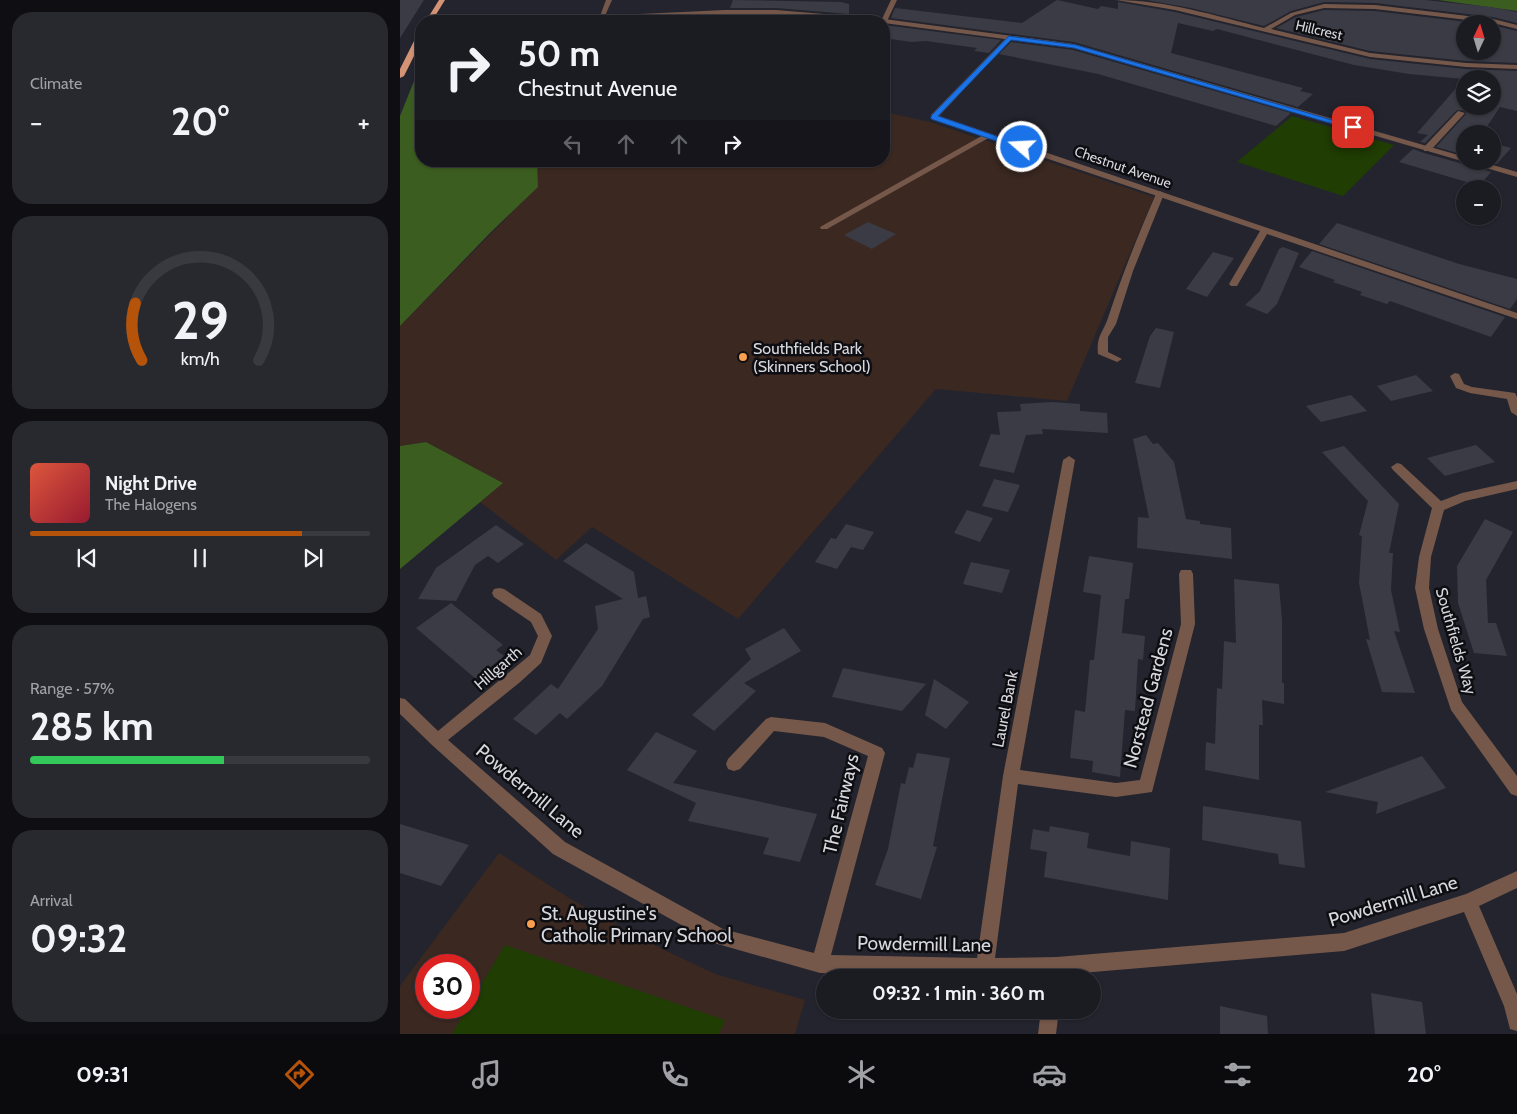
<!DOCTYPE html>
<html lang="en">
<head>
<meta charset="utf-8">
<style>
	:root { --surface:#1b1b22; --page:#28282f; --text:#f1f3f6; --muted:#a0a1a5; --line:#393940; --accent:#b45309 }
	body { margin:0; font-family:Cabin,sans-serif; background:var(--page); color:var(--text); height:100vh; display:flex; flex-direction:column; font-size:19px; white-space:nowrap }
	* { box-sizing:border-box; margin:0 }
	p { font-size:16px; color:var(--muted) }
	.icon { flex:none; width:28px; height:28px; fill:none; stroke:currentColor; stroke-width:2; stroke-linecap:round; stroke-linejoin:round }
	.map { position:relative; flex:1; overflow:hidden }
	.panel { display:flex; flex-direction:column; gap:12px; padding:12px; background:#0f0f13; width:400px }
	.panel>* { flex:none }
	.banner { position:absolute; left:15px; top:15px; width:475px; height:152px; border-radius:20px; box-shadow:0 1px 4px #0004,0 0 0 1px var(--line); background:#1b1b22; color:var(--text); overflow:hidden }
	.needle { width:32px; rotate:4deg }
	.controls { position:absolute; left:1056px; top:15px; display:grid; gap:10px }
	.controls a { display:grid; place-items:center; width:45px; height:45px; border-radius:50%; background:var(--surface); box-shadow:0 1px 4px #0004,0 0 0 1px var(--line); font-size:25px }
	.speed { position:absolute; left:15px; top:954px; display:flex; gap:10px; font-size:25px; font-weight:700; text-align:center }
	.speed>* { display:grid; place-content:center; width:65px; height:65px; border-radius:50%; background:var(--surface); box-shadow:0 1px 4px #0004,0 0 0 1px var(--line); line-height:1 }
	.speed .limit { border:8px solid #d22; background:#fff; color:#111 }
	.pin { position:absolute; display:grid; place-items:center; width:42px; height:42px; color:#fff; margin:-21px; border-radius:10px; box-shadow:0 2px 8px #0006 }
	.me { position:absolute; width:55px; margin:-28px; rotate:289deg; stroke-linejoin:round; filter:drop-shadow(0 0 4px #0008) }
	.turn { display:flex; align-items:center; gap:18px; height:105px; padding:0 20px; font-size:22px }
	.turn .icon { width:65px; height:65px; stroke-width:2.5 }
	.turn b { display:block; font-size:35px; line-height:42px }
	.lanes { display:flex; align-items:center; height:48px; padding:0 20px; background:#0003; justify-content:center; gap:25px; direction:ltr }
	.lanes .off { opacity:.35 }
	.big { font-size:38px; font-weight:800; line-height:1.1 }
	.panel .widget { flex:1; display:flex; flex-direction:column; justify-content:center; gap:8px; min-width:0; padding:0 18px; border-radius:20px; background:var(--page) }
	.panel .dial { align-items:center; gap:0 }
	.dial svg { height:130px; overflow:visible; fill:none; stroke:var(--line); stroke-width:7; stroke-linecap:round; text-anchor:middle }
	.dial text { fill:var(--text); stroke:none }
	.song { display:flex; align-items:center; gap:15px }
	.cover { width:60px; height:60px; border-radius:8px; background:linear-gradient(135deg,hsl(10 70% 55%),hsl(350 70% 35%)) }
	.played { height:5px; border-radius:2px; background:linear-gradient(90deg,var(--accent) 80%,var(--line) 80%) }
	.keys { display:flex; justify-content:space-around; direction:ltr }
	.heat { display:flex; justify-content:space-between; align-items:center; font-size:28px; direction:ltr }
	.charge { height:8px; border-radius:4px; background:linear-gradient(90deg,#34c759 57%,var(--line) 0) }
	.trip { position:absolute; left:416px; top:969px; width:285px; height:50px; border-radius:25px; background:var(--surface); box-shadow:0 1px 4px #0004,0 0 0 1px var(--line); font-weight:800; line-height:50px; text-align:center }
	.tab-bar { display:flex; height:80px; justify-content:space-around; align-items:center; background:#0b0b0e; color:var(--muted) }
	.tab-bar .icon { width:35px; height:35px }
	.tab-bar .active { color:var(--accent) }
	.tab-bar b { font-size:22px; color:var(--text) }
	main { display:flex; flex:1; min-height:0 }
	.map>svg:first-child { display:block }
	.industrial { fill:#3a2821; fill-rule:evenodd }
	.green { fill:#203d03 }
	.forest { fill:#3c5d20 }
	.building { fill:#3b3b45; fill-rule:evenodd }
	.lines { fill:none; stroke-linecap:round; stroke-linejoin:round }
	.service { fill:#75584a; fill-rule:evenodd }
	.minor { fill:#75584a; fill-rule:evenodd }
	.tertiary { fill:#75584a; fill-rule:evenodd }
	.trunk { fill:#d49374; fill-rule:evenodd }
	.route { fill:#1a73e8; stroke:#114b97 }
	.poi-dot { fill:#fa9f4f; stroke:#0e0e12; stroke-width:2 }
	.labels { text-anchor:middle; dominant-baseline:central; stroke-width:5; stroke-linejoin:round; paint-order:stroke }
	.far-street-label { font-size:14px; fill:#d7d8de; stroke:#0e0e12 }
	.poi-label { font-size:16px; fill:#d7d8de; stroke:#0e0e12; text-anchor:start }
	.street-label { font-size:16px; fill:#d7d8de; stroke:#0e0e12 }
	.near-street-label { font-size:19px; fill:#d7d8de; stroke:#0e0e12 }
	.near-poi-label { font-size:19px; fill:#d7d8de; stroke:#0e0e12; text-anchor:start }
</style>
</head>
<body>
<main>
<section class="panel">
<div class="widget"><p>Climate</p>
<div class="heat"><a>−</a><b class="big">20°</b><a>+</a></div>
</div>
<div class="widget dial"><svg viewBox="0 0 100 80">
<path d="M14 69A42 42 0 1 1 86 69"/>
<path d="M14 69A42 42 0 0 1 10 34" stroke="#b45309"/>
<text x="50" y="56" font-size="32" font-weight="700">29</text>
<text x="50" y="72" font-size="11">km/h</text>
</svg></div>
<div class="widget">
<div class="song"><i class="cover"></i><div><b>Night Drive</b><p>The Halogens</p></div></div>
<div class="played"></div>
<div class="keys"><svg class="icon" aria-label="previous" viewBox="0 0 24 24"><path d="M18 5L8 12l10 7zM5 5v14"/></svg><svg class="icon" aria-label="pause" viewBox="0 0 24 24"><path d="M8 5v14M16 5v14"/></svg><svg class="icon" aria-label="next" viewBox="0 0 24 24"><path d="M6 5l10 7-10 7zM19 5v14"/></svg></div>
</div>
<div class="widget"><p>Range · 57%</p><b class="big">285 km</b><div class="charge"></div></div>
<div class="widget"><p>Arrival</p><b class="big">09:32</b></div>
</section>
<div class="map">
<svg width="1117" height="1034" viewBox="0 0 1117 1034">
	<rect width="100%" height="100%" fill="#24242e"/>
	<g class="industrial">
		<polygon points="484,112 530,122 754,197 667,401 536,389 338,619 192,527 156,560 80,502 103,483 26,442 0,446 0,326 137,187 137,161 484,161"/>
		<path d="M99 853 174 901 258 947 315 974 405 1000 395 1034H0V986ZM26 965H69V1008H26Z"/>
	</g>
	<g class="green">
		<polygon points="892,116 994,145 943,196 837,162"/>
		<polygon points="105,945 325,1020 319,1034 52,1034"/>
	</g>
	<g class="forest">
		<polygon points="1038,0 1117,0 1117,11"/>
		<polygon points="14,81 21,81 21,161 137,161 138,187 90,233 0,326 0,116"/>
		<polygon points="26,442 103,483 0,569 0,446"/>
	</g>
	<g class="building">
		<polygon points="0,0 24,0 0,38"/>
		<polygon points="333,0 441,2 449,4 449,14 376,8 330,8"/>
		<path d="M657 0 698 9 701 6 718 9V2L775 12 970 59 1066 69 1117 71V111L1100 107 1082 134H1065V155L1036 147 1066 114V111L1057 110 1025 143 1020 142 1028 135 1017 133 1064 79 1009 74 954 65 817 29 813 31 778 23 771 53 903 88 900 91 913 94 898 107 674 42 491 18 495 8 622 23ZM1065 79H1092V106H1065Z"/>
		<polygon points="746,0 1025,0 1091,7 1117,12 1117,23 1093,17 975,3 924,2 891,11 864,26 791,8"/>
		<polygon points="924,10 975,11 1083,24 1065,24 1065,51 1092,51 1092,25 1117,31 1117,63 1066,61 970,51 876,28 896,17"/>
		<polygon points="376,16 449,21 326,21 327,17"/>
		<polygon points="484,25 601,40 589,53 574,51 577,48 526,41 511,42 484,38"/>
		<polygon points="611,42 673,50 891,113 876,126 698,74 599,54"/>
		<polygon points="1092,143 1111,148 1097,164 1087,161 1092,161"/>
		<polygon points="1013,149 1024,153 1091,172 1080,185 1077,185 999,162"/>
		<polygon points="468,222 496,234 472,249 444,235"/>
		<polygon points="937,223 1059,264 1117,279 1117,299 1110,309 919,244"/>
		<polygon points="883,247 899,253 877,304 867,314 845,305 860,291 879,249"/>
		<polygon points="912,251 1105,317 1091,337 990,301 987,304 960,295 962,292 933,282 935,280 899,267"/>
		<polygon points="813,252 834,258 807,297 786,289"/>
		<polygon points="756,328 774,332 760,388 735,383 750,336"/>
		<polygon points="1016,375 1033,391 991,401 977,386"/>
		<polygon points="951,395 967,411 921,422 906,406"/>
		<polygon points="652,402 680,404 680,411 707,413 708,433 642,429 643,434 626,435 614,473 579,466 591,434 600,435 597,412 621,411 620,404"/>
		<polygon points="746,435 753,444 758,443 774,462 786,519 800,521 800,524 831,528 832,559 737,548 738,517 749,518 733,439"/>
		<polygon points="1076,445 1095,462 1045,476 1027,458"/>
		<polygon points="944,446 999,504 989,553 993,553 991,590 1000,632 994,631 1015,693 982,692 966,639 970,640 959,583 962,536 959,535 968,501 922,452"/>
		<polygon points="594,479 620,485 608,512 582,506"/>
		<polygon points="567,510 593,518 580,542 554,533"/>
		<polygon points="1085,519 1113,532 1086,580 1088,623 1096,623 1107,656 1074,653 1058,603 1057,566"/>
		<polygon points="446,524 474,532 463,550 451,547 437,569 415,562 431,538 436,539"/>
		<polygon points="96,525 124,544 98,563 88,556 75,565 56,601 18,599 36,568"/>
		<polygon points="186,543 234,572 238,598 246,596 250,617 243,619 202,686 167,719 160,713 136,735 113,719 151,684 158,689 198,629 195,606 223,599 163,561"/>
		<polygon points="689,556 733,563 729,599 725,599 722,633 745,636 743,660 738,659 735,711 725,710 720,777 692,772 693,761 670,758 675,710 685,712 690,660 694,660 701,595 683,592"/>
		<polygon points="571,562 610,570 602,593 563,584"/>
		<polygon points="834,579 879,584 882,621 882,683 884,683 884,704 862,700 863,725 859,725 859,780 805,770 806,742 815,744 817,688 822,689 824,641 836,643"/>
		<polygon points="51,603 103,645 96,650 104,656 76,679 16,628"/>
		<polygon points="384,628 401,651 344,683 356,691 314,731 292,715 351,659 345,649"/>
		<polygon points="443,668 526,684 502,711 432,697"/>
		<polygon points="534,679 569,702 546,729 525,715"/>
		<polygon points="256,732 297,751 273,783 417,814 400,862 363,854 369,838 288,821 296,803 227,770"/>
		<polygon points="517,753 550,758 533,846 537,847 521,899 475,885 488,849 501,783 505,784 509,767 513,768"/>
		<polygon points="1022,756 1046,788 976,814 978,802 925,792"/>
		<polygon points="803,806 901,821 905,868 879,864 878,854 802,840"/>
		<polygon points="0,824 69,845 41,886 0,873"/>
		<polygon points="650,826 689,833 687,848 730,856 731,841 770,848 768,900 644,877 647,852 630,849 633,829 649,832"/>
		<polygon points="971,993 1022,1002 1026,1034 975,1034"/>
		<polygon points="820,1006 867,1016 868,1034 820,1034"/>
	</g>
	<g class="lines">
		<g class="service">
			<polygon points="1058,111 1065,113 1030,151 1024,151 1024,147"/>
			<polygon points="585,134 592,136 427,229 421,229 420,227"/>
			<path d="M760 191 764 194 733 271 716 324 708 337V352L722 359 717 362 698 354C696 336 703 333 708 318 722 275 738 235 756 194Z"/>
		</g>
		<g class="minor">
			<polygon points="206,0 212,0 204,18 199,19"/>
			<polygon points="491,0 497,0 487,21 484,23 481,21"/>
			<path d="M716 0C766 0 816 16 864 28L891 13 924 4 975 5 1093 19 1117 25V29L1093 23 975 9 924 8 895 15 871 29 970 53 1066 63 1117 65V69L1066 67 970 57 775 10Z"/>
			<polygon points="607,37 612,38 539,116 1117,313 1117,319 867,234 837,286 831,286 829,284 860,231 531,119 531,115"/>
			<polygon points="1055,373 1059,374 1064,384 1072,387 1115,393 1117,397 1117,416 1111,412 1107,399 1070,393 1056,388 1050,376"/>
			<polygon points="669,456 675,460 620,770 716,783 740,780 781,624 779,574 781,570 791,570 793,574 795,624 752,792 716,797 618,784 595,958 657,957 944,933 1066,894 1117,871 1117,888 1079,906 1117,994 1117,1031 1110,1029 1104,1006 1064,912 944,951 657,975 585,976 420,973 314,943 153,854 32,745 0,714 0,698 5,699 38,731 130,655 138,636 131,622 94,597 92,593 94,589 99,588 104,589 141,614 152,636 141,663 119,683 48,740 165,842 323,929 414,953 468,756 424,737 374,731 340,769 334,771 328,769 326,764 328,759 366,719 371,717 425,723 482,748 485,753 431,955 577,958 603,776 663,460"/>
			<polygon points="997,463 1001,464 1041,501 1062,493 1117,481 1117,489 1065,501 1044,510 1031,557 1029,588 1038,629 1062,702 1117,776 1117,796 1111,794 1051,710 1024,629 1015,588 1019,557 1032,508 993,470 991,467"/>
			<polygon points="641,1010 659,1010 656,1034 638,1034"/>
		</g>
		<polygon class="tertiary" points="325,10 376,10 484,19 674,44 1065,157 1065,161 1079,161 1117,172 1117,177 673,48 484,23 484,21 376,14 130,21 133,19"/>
		<g class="trunk">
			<polygon points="39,0 45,0 32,21 26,21"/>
			<polygon points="18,33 21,33 21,42 4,76 0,78 0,69"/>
		</g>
	</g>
	<polygon class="route" points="609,36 676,45 956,127 950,129 674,48 611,40 538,116 625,146 625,149 620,149 531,119 531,116"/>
	<g class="poi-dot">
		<circle cx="343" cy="357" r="5"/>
		<circle cx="131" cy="924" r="5"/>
	</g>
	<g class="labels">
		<g class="far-street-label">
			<text transform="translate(919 30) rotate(13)">Hillcrest</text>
			<text transform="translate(723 167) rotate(19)">Chestnut Avenue</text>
		</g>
		<g class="poi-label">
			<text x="353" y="348">Southfields Park<tspan x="353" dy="18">(Skinners School)</tspan></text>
		</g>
		<g class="street-label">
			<text transform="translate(1056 641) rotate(74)">Southfields Way</text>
			<text transform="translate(98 668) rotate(-41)">Hillgarth</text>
			<text transform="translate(605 709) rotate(-79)">Laurel Bank</text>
		</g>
		<g class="near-street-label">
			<text transform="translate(748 698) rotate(-75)">Norstead Gardens</text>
			<text transform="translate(130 791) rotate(40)">Powdermill Lane</text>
			<text transform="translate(441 804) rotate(-77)">The Fairways</text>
			<text transform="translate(993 901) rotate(-17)">Powdermill Lane</text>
			<text transform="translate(524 944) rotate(1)">Powdermill Lane</text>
		</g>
		<g class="near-poi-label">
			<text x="141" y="913">St. Augustine's<tspan x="141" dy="22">Catholic Primary School</tspan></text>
		</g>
	</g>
</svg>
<div class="controls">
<a><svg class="needle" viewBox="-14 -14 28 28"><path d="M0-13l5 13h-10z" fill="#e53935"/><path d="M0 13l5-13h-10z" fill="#a0a1a5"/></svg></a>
<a><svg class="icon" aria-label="layers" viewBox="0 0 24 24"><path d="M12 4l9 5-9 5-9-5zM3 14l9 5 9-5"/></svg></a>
<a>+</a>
<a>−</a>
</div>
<div class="speed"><div class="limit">30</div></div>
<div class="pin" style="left:953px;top:127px;background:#d93025"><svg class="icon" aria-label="arrive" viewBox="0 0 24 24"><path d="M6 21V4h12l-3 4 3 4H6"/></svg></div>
<svg class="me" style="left:622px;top:147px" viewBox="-20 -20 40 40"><circle r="17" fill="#1a73e8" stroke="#fff" stroke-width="3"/><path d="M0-11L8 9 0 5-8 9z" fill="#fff"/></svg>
<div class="trip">09:32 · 1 min · 360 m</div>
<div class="banner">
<div class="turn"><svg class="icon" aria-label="right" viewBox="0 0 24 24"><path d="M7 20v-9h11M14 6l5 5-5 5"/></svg><div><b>50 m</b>Chestnut Avenue</div></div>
<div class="lanes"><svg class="icon off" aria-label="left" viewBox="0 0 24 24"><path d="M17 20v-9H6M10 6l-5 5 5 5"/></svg><svg class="icon off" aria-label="ahead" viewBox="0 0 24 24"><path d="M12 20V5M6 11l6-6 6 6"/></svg><svg class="icon off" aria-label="ahead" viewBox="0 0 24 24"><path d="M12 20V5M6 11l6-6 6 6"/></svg><svg class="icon" aria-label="right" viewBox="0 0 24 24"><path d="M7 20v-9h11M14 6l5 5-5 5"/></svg></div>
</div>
</div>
</main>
<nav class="tab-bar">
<b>09:31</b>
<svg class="icon active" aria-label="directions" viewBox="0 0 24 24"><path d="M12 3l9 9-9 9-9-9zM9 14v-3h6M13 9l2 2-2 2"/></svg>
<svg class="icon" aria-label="music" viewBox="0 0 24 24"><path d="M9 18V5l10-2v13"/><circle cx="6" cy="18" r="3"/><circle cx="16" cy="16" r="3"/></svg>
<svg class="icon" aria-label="phone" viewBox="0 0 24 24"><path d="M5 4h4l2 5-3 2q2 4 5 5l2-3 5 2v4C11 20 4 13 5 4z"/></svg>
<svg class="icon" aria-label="climate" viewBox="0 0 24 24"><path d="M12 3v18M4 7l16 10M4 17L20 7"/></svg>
<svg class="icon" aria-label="car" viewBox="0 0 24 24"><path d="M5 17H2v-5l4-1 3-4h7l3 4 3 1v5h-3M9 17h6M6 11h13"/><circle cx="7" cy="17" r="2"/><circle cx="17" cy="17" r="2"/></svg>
<svg class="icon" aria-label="filters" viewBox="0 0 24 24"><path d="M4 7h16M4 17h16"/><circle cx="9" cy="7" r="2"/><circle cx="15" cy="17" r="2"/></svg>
<b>20°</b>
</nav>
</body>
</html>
